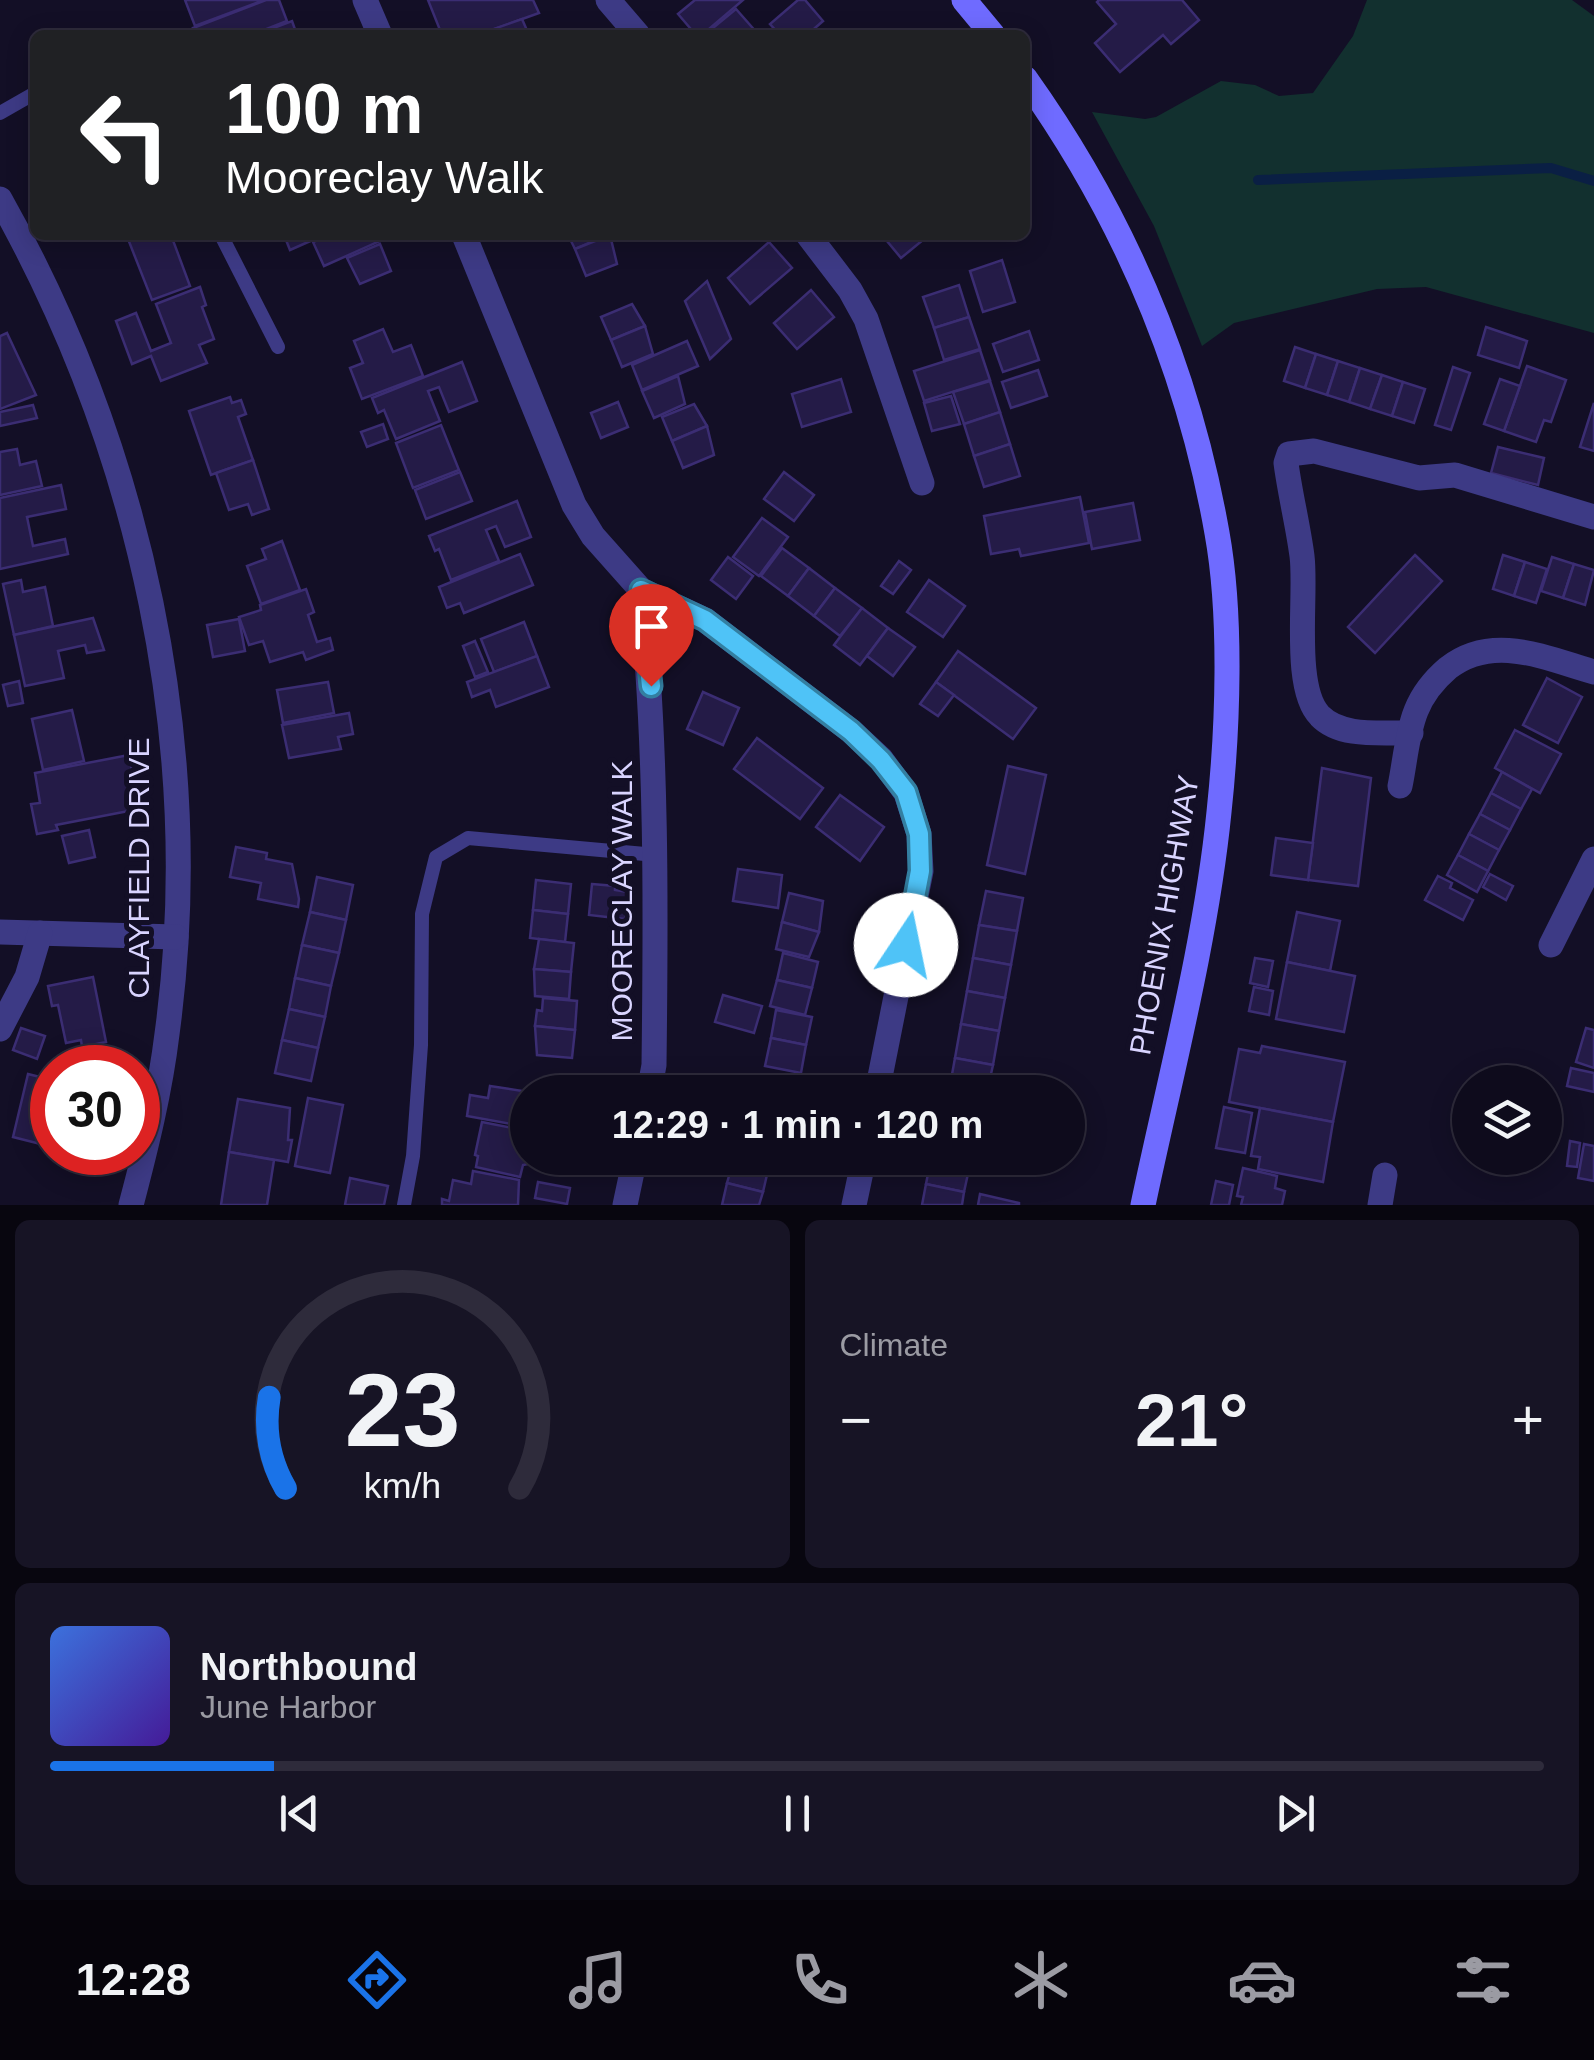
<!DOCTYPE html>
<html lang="en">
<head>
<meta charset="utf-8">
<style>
	:root { --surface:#0e0b1c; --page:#171425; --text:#f1f3f6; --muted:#9b9ba3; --line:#2e2b3b; --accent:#1a73e8 }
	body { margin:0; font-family:Helvetica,sans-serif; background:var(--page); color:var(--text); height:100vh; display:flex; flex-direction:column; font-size:38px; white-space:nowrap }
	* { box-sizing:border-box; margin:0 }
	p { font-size:32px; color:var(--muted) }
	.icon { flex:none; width:55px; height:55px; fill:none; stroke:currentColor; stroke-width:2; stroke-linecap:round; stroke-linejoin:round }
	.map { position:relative; height:1205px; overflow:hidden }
	.sheet { display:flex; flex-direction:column; gap:15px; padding:15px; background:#08060f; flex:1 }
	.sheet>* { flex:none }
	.banner { position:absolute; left:30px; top:30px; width:1000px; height:210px; border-radius:15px; box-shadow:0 5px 25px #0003,0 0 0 2px var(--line); background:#202124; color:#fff; overflow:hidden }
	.controls { position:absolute; left:1452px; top:1065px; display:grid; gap:20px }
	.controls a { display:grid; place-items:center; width:110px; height:110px; border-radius:50%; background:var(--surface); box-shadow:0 5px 25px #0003,0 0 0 2px var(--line); font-size:50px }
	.speed { position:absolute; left:30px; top:1045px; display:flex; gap:20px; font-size:50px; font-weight:700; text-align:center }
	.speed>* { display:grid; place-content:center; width:130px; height:130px; border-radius:50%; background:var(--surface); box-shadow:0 5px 25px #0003,0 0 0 2px var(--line); line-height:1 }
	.speed .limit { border:15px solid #d22; background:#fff; color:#111 }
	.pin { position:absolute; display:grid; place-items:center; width:85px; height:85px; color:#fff; margin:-102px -42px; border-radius:50% 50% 50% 0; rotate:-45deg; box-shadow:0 0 10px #0007 }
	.pin .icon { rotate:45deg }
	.me { position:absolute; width:110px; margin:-55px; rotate:11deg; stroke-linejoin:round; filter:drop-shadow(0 0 8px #0008) }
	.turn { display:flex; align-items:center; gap:35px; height:210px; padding:0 30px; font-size:45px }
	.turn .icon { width:130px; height:130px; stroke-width:2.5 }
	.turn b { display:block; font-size:70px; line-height:85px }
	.big { font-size:75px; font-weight:700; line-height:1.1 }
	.sheet .card { flex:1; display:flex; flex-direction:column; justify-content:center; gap:15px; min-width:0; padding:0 35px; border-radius:15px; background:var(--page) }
	.sheet .dial { align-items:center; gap:0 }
	.dial svg { height:260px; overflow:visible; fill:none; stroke:var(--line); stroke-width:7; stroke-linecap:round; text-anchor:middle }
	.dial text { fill:var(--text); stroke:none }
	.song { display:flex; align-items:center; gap:30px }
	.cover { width:120px; height:120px; border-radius:15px; background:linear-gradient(135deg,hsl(220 70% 55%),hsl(260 70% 35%)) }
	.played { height:10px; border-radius:5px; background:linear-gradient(90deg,var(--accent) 15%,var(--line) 15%) }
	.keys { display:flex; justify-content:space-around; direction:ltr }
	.heat { display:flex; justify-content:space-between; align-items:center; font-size:55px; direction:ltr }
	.sheet .tiles { flex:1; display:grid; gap:15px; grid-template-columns:1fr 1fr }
	.card:last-child { grid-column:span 2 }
	.trip { position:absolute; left:510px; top:1075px; width:575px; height:100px; border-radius:50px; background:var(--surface); box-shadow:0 5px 25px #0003,0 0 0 2px var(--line); font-weight:700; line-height:100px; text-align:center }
	.tabs { display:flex; height:160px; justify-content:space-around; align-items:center; background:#06040b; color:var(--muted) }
	.tabs .icon { width:70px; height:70px }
	.tabs .selected { color:var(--accent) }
	.tabs b { font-size:45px; color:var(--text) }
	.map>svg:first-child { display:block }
	.green { fill:#12302f }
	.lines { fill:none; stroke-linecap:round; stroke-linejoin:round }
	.stream { stroke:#0a1f44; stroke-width:10 }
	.building { fill:#241b47; stroke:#3b2d73; stroke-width:2.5 }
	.service { stroke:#3d3a85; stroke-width:14 }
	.minor { stroke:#3d3a85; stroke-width:25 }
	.secondary { stroke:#6f6bff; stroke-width:25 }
	.route-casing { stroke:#337fa1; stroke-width:25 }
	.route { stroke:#4fc3f7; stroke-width:18 }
	.labels { text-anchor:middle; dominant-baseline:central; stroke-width:10; stroke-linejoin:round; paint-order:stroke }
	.street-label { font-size:30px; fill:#d9d4ff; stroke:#130f26 }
</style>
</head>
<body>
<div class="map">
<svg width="1594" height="1205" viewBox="0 0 1594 1205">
	<rect width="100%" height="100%" fill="#130f26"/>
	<polygon class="green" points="1367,0 1572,0 1594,16 1594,333 1426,287 1377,289 1234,323 1202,346 1154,226 1092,112 1145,119 1156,117 1221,81 1255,85 1279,96 1313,93 1353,36"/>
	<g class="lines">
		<polyline class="stream" points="1258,180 1551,168 1594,181"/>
	</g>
	<g class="building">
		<polygon points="185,0 264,0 195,26"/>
		<polygon points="266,0 279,0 287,21 251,35 196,35 193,28"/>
		<polygon points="428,0 533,0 539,13 478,35 442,35"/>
		<polygon points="695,0 743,0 702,35 696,35 678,14"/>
		<polygon points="798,0 805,0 823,21 807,35 780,35 770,24"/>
		<polygon points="1099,0 1182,0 1199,20 1171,44 1163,35 1120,72 1095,43 1116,24 1097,2"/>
		<polygon points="736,9 758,34 711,35 708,32"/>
		<polygon points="522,19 529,35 478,35 480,34"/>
		<polygon points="292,21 297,35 255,35"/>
		<polygon points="138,235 171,235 190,286 152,300 128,239"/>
		<polygon points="284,235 324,235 290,250"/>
		<polygon points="330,235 377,235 380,241 324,266 313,242"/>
		<polygon points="568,235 608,235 575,249"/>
		<polygon points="610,235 617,264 586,276 575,249"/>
		<polygon points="882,235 929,235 901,258"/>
		<polygon points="769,242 792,268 750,304 728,278"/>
		<polygon points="380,244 391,271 360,284 347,258"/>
		<polygon points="1002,260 1015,302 983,312 970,271"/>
		<polygon points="707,281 731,339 710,359 685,301"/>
		<polygon points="959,285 969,317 934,328 923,297"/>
		<polygon points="200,287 206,305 202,307 214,339 199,345 207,363 161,381 151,356 132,364 116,321 136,313 151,351 171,343 156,304"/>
		<polygon points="811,290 834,317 797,349 774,323"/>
		<polygon points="632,304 645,326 611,340 601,317"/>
		<polygon points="969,317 980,349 944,360 934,328"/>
		<polygon points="645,326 653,354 622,367 611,340"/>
		<polygon points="1486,327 1527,341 1519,368 1478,355"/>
		<polygon points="383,329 393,352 411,345 423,376 362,399 350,368 363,363 354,341"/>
		<polygon points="1029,331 1039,360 1003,372 993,344"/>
		<polygon points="7,333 36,395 0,409 0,336"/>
		<polygon points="687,341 698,366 642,390 632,365"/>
		<polygon points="1295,347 1316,354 1305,388 1284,381"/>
		<polygon points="980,350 990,380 924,401 914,371"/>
		<polygon points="1316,354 1338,361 1327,395 1305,388"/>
		<polygon points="1338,361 1360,368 1349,402 1327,395"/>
		<polygon points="462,362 477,401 449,412 439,387 428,391 440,421 396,439 384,410 378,413 372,398"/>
		<polygon points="1527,366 1566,380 1551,422 1544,420 1536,442 1504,431"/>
		<polygon points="1453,367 1470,373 1451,430 1435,425"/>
		<polygon points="1360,368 1382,375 1370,409 1349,402"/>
		<polygon points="1038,370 1047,396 1011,408 1002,382"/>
		<polygon points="1382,375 1403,382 1392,416 1370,409"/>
		<polygon points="678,376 685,404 654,418 642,391"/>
		<polygon points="841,379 851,412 802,427 792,394"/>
		<polygon points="1500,379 1520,386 1504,431 1484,424"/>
		<polygon points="990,381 1000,412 964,424 953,392"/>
		<polygon points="1403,382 1425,389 1414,423 1392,416"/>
		<polygon points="951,396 960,424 932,431 924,403"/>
		<polygon points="230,397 232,403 241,400 246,414 238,417 253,460 211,475 189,411"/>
		<polygon points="618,402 628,427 601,438 591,413"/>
		<polygon points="1594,403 1594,451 1580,447"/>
		<polygon points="694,404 707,426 672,441 662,417"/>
		<polygon points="33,405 37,418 0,426 0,412"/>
		<polygon points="1000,412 1010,444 974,456 964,424"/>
		<polygon points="383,424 388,439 367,447 361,432"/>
		<polygon points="441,425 459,470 413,488 396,443"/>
		<polygon points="707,426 714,455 683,468 672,441"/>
		<polygon points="1010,444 1020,476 984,487 974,456"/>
		<polygon points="1498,447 1544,458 1538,485 1491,473"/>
		<polygon points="17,449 20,465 36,461 42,486 0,495 0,452"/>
		<polygon points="253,460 269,509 252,515 248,504 229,510 216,473"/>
		<polygon points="460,472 472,501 426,519 415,490"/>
		<polygon points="784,472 814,495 794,521 764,499"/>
		<polygon points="61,485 66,509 27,517 33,546 65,539 68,554 0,569 0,498"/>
		<polygon points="1080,497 1089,543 1021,556 1019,549 991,554 984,516"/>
		<polygon points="517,501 531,537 505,547 496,526 486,530 499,561 451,580 439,549 435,551 429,536"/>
		<polygon points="1133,503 1140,540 1092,549 1085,512"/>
		<polygon points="762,518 788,537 759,576 733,557"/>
		<polygon points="282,541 300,590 261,604 247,566 266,559 262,549"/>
		<polygon points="782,548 809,568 788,596 761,576"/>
		<polygon points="520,554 533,585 464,613 460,603 447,608 439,587"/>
		<polygon points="1415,555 1442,581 1375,653 1348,627"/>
		<polygon points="1503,555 1525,562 1514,596 1493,589"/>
		<polygon points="728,557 753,576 736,599 711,580"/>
		<polygon points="1552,557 1574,564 1563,598 1541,591"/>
		<polygon points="899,561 911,570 893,594 881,586"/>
		<polygon points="1525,562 1547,569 1536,603 1514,596"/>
		<polygon points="1574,564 1594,570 1585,605 1563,598"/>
		<polygon points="809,568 835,588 814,616 788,596"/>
		<polygon points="21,580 23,592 45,587 53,626 14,635 3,584"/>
		<polygon points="929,580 965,606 943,637 907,612"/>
		<polygon points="835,588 862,608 840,636 814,616"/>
		<polygon points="306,589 314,612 308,615 317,642 330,638 333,650 306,660 303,652 270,662 263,641 249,645 239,617 261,610 260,605"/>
		<polygon points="862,608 888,628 860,665 834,645"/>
		<polygon points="93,618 104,650 87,653 85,645 58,651 64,678 25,686 14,635"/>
		<polygon points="239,619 245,651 213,657 207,625"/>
		<polygon points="524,622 537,656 494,672 481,639"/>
		<polygon points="888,628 915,647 893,676 867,656"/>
		<polygon points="475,641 488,672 475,677 463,646"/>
		<polygon points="958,651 1036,708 1013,739 936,682"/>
		<polygon points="537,656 549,687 496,707 490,690 472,697 467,682"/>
		<polygon points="1547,678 1582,697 1558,743 1523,725"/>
		<polygon points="19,681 23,703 8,706 3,685"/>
		<polygon points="328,682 334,713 283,723 277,690"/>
		<polygon points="936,682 954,695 938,716 920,704"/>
		<polygon points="703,692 739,708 723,745 687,729"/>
		<polygon points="72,710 84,761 43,770 32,719"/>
		<polygon points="349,713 353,734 338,737 341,749 289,758 282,725"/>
		<polygon points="1515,730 1561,754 1540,793 1495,768"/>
		<polygon points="757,738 823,788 800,819 734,769"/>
		<polygon points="129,755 139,809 56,825 58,830 37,834 31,804 40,803 35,773"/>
		<polygon points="1008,766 1046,775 1025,874 987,865"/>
		<polygon points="1322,768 1371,778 1358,886 1308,880"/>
		<polygon points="1502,772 1532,789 1521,809 1491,793"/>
		<polygon points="1491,793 1521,809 1510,830 1480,814"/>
		<polygon points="840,795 884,827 860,861 816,827"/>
		<polygon points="1480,814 1510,830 1499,850 1469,834"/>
		<polygon points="89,830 95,857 69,863 62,836"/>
		<polygon points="1469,834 1499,850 1488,871 1458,855"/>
		<polygon points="1276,838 1313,843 1308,880 1271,875"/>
		<polygon points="236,847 267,853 266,859 292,864 299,899 298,907 258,899 261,883 230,877"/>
		<polygon points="1458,855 1488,871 1477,892 1447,875"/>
		<polygon points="738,869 782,875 778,908 733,901"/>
		<polygon points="1490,874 1513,886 1506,900 1483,887"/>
		<polygon points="1438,876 1452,883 1450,888 1473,900 1463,920 1425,900"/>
		<polygon points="317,877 353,885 346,920 310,912"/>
		<polygon points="536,880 571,884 568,914 533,910"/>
		<polygon points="592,884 615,886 615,890 628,892 625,919 589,915"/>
		<polygon points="986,891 1023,898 1017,931 979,925"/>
		<polygon points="789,893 823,901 819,932 782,922"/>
		<polygon points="533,910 568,914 565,942 530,938"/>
		<polygon points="310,912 346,920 339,953 302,945"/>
		<polygon points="1297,912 1340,921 1330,971 1287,962"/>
		<polygon points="782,922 819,932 809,957 776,949"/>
		<polygon points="979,925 1017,931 1011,965 973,958"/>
		<polygon points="539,939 574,943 571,972 534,969"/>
		<polygon points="302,945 339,953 331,986 295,978"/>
		<polygon points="783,953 818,962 812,988 777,980"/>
		<polygon points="973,958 1011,965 1005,998 967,991"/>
		<polygon points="1255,958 1273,961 1268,987 1250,983"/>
		<polygon points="1287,962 1355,976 1344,1032 1276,1019"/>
		<polygon points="534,969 571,972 569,999 535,996"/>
		<polygon points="93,977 106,1042 82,1047 81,1040 66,1043 58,1005 52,1006 48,986"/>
		<polygon points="295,978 331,986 325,1017 289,1009"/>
		<polygon points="777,980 812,988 805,1015 770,1006"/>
		<polygon points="1254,987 1273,991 1269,1015 1249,1011"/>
		<polygon points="967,991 1005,998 999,1031 961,1024"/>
		<polygon points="723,995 762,1006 754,1033 715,1022"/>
		<polygon points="543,998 577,1001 575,1030 535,1026 537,1010 542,1011"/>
		<polygon points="289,1009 325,1017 318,1048 282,1040"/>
		<polygon points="776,1010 812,1017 806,1045 771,1038"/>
		<polygon points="961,1024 999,1031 993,1065 955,1058"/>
		<polygon points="535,1026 575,1030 572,1058 537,1055"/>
		<polygon points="21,1028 45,1036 37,1059 13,1050"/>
		<polygon points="1586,1028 1594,1030 1594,1068 1576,1062"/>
		<polygon points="771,1038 806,1045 801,1073 765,1066"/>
		<polygon points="282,1040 318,1048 311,1081 275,1073"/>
		<polygon points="1262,1046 1345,1062 1333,1122 1229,1102 1239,1049 1260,1053"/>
		<polygon points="955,1058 993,1065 987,1092 949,1091"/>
		<polygon points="1571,1068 1594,1073 1594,1092 1567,1086"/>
		<polygon points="28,1074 52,1080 52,1147 13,1137"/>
		<polygon points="490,1086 529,1092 528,1127 467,1116 470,1095 488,1098"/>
		<polygon points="308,1098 343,1105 330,1173 295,1166"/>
		<polygon points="238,1099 290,1108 288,1140 292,1140 288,1162 229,1152"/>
		<polygon points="1224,1107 1252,1113 1245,1153 1216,1148"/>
		<polygon points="1260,1108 1333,1122 1323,1182 1258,1169 1260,1157 1251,1156"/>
		<polygon points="482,1122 528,1131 528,1158 535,1158 533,1163 523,1165 520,1177 476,1167 478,1156 475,1155"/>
		<polygon points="1570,1141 1580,1143 1577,1167 1567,1166"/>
		<polygon points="1584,1144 1594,1146 1594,1181 1578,1178"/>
		<polygon points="229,1152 274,1160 267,1205 221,1205"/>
		<polygon points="734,1158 769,1166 763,1192 727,1183"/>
		<polygon points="931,1158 971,1160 964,1192 926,1184"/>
		<polygon points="1243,1168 1277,1176 1275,1188 1285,1191 1282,1205 1241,1205 1243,1197 1237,1196"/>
		<polygon points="473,1171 519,1180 518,1205 442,1205 442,1199 449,1201 453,1180 471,1184"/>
		<polygon points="350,1178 388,1186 384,1205 345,1205"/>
		<polygon points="1216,1181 1233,1185 1229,1205 1211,1205"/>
		<polygon points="538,1182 570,1188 567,1204 535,1198"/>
		<polygon points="727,1183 763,1192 759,1205 722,1205"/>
		<polygon points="926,1184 964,1192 962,1205 922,1205"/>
		<polygon points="980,1194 1019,1203 1019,1205 978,1205"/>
	</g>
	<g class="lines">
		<g class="service">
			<polyline points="0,113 35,93"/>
			<polyline points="221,235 278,347"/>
			<polyline points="404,1205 413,1156 421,1045 422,914 436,857 468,838 656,855"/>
		</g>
		<g class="minor">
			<polyline points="365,0 380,35"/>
			<polyline points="608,0 638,35"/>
			<path d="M0 199C141 450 206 747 167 1034 160 1092 146 1148 131 1205"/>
			<polyline points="464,235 574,505 593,536 641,590 705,620 851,731 881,759 906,793 919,834 921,871 877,1092"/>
			<polyline points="808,235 850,290 866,319 922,483"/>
			<path d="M641 590C657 748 656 906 654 1065L649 1092"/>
			<path d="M1411 733C1383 732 1341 738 1320 716 1292 688 1307 595 1302 556 1298 525 1290 494 1286 463L1289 454 1314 451 1419 478 1455 475 1594 517"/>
			<path d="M1400 786C1405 762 1407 733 1416 711 1423 693 1434 680 1448 668 1493 633 1545 658 1594 672"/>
			<polyline points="0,932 176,937"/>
			<polyline points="1551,945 1594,859"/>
			<polyline points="0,1029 27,977 40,933"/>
			<polyline points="625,1205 635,1158"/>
			<polyline points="854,1205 864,1158"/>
			<polyline points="1380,1205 1385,1175"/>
		</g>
		<g class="secondary">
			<polyline points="964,0 993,35"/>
			<path d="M1025 78C1122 214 1188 368 1217 533 1232 616 1228 728 1219 812 1206 942 1170 1077 1143 1205"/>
		</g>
	</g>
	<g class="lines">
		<defs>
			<polyline id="route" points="651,686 641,590 705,620 851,731 881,760 906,792 919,834 920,871 906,945"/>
		</defs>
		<use href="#route" class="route-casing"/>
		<use href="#route" class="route"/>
	</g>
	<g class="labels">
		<g class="street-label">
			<text transform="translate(138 868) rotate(-90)">CLAYFIELD DRIVE</text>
			<text transform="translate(621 901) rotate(-90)">MOORECLAY WALK</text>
			<text transform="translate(1164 915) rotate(-80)">PHOENIX HIGHWAY</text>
		</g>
	</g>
</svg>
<div class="controls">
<a><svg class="icon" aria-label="layers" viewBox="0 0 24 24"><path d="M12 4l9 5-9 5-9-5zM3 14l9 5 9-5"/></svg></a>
</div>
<div class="speed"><div class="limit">30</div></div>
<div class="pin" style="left:651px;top:686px;background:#d93025"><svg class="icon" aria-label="arrive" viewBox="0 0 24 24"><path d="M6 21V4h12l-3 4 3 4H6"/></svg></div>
<svg class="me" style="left:906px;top:945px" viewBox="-20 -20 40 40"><circle r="19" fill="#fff"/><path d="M0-13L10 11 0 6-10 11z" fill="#4fc3f7"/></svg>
<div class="trip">12:29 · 1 min · 120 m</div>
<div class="banner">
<div class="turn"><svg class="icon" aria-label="left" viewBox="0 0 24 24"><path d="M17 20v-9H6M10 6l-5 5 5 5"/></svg><div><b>100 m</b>Mooreclay Walk</div></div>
</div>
</div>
<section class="sheet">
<div class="tiles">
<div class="card dial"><svg viewBox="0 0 100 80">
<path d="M14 69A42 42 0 1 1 86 69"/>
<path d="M14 69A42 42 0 0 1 9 41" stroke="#1a73e8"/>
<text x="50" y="56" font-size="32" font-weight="700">23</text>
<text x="50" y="72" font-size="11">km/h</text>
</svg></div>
<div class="card"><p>Climate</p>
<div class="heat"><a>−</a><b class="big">21°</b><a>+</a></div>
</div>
<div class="card">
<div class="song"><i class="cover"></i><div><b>Northbound</b><p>June Harbor</p></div></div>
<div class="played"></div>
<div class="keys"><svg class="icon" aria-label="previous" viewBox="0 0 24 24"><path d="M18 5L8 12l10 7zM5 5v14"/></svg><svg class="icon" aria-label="pause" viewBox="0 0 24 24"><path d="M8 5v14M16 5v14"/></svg><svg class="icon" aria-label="next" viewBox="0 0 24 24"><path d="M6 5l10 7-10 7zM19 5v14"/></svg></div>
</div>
</div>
</section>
<nav class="tabs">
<b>12:28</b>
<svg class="icon selected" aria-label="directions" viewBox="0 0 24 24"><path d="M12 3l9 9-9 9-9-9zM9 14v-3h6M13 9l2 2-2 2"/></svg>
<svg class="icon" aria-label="music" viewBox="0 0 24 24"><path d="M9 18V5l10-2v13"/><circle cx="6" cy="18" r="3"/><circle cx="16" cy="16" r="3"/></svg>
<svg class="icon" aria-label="phone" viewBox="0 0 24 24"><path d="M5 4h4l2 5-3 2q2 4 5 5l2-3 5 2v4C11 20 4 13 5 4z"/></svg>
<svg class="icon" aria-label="climate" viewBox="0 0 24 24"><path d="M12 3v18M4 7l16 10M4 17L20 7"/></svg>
<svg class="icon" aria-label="car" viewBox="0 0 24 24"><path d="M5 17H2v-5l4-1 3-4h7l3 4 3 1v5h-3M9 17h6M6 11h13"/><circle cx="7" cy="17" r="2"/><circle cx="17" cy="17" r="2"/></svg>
<svg class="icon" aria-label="filters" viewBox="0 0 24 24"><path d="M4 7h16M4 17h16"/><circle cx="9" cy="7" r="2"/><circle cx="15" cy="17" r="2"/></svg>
</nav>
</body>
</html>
